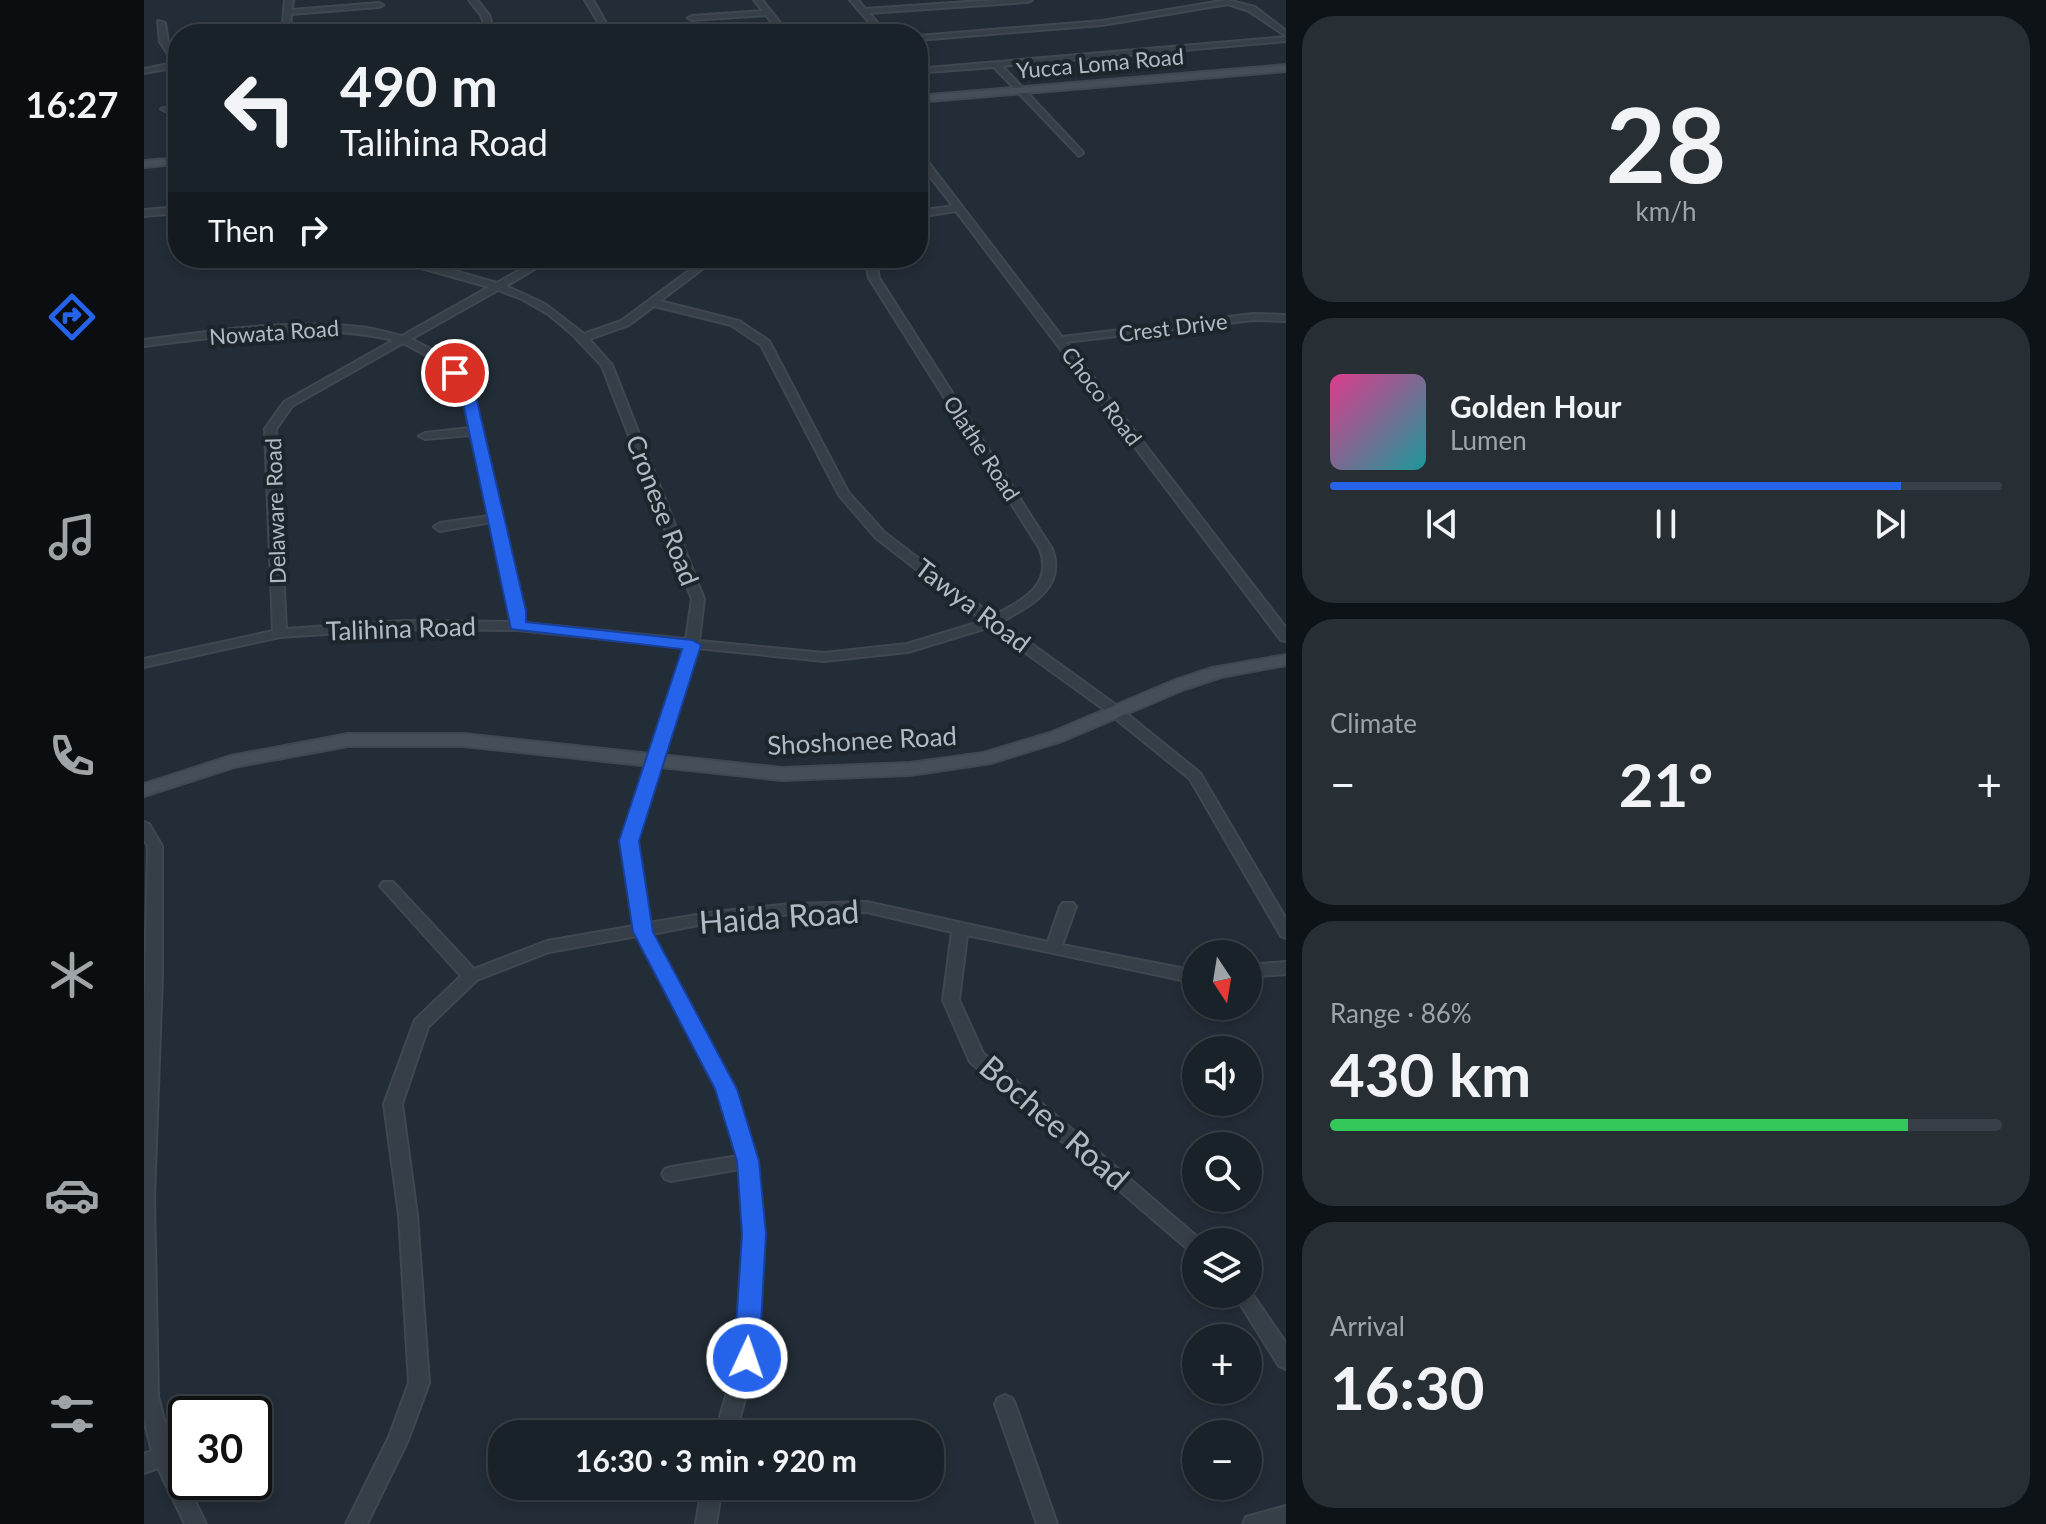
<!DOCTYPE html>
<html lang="en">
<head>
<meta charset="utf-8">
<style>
	:root { --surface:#1a2229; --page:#272f35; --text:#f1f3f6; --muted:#9fa4a8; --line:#383f46; --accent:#2563eb }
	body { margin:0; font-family:Lato,sans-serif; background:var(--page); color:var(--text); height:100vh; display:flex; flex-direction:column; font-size:30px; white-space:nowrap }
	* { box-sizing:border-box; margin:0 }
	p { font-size:26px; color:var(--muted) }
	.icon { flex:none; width:44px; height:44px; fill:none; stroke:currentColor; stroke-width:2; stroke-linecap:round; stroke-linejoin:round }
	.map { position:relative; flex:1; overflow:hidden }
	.drawer { display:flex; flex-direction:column; gap:16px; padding:16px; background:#0e1317; width:760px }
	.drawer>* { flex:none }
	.banner { position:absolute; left:24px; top:24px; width:760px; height:244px; border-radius:32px; box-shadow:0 4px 12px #0003,0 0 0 2px var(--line); background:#1a2229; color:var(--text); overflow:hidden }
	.needle { width:52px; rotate:168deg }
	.buttons { position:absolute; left:1038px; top:940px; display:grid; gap:16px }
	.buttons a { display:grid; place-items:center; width:80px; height:80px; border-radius:50%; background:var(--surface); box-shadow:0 4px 12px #0003,0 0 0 2px var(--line); font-size:40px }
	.speed { position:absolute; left:24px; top:1396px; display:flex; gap:16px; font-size:40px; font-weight:700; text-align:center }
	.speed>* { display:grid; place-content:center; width:104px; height:104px; border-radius:50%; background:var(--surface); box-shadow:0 4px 12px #0003,0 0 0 2px var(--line); line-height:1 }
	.speed .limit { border:4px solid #111; border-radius:12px; background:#fff; color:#111 }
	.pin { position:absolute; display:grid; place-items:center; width:68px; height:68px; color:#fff; margin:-34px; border:4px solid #fff; border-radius:50%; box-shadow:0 2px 8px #0007 }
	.me { position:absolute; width:88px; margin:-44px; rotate:3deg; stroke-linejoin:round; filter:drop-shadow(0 0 6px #0008) }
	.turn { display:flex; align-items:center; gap:28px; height:168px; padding:0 40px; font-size:36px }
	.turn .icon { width:104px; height:104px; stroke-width:2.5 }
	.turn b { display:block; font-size:56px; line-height:68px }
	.then { display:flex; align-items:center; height:76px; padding:0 40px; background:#0003; gap:16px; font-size:30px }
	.big { font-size:60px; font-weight:700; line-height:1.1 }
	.drawer .card { flex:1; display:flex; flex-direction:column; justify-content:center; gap:12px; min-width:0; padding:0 28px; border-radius:32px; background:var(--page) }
	.drawer .dial { align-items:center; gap:0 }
	.dial b { font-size:104px; line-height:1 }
	.song { display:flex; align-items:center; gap:24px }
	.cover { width:96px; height:96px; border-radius:12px; background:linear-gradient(135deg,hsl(330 70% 55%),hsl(180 70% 35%)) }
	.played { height:8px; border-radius:4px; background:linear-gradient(90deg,var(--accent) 85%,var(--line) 85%) }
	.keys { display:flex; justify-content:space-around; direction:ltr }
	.heat { display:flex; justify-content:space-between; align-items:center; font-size:44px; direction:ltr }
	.charge { height:12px; border-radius:6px; background:linear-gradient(90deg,#34c759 86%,var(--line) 0) }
	.trip { position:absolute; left:344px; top:1420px; width:456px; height:80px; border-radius:32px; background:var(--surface); box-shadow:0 4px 12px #0003,0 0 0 2px var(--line); font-weight:700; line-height:80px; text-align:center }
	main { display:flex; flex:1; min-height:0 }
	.menu { display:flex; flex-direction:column; width:144px; justify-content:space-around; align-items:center; background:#0a0e10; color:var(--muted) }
	.menu .icon { width:56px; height:56px }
	.menu .current { color:var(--accent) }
	.menu b { font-size:36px; color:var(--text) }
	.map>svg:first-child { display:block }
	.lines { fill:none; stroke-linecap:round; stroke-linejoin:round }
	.street-casing { stroke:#3f4851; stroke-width:4 }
	.secondary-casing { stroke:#3f4851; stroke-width:4 }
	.street { fill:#363f48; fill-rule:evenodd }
	.secondary { fill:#454f5a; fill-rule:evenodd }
	.route { fill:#2563eb; stroke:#184099; stroke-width:2 }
	.labels { text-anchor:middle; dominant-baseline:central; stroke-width:8; stroke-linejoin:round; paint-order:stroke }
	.far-street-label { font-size:22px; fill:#b1bac4; stroke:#1c242c }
	.street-label { font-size:26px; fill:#b1bac4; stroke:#1c242c }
	.near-street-label { font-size:32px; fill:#b1bac4; stroke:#1c242c }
</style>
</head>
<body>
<main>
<nav class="menu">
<b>16:27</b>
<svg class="icon current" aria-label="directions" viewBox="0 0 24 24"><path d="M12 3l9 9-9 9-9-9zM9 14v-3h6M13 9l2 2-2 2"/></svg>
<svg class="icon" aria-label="music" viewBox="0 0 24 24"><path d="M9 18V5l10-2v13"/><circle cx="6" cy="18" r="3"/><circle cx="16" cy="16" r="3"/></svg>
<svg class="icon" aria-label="phone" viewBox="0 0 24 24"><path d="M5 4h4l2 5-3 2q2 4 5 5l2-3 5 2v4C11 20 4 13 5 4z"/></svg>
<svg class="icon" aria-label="climate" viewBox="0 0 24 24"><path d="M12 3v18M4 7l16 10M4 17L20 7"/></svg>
<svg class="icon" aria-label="car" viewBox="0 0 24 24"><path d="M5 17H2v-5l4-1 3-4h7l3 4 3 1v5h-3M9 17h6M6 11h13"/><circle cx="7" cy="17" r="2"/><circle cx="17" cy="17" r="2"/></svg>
<svg class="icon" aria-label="filters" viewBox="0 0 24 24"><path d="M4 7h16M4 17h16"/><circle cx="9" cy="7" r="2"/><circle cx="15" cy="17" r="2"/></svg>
</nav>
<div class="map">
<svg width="1142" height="1524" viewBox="0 0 1142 1524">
	<rect width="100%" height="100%" fill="#232d37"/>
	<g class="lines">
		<defs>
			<g id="street">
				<polygon points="141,0 149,0 148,10 235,3 239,5 235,7 147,14 146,34 138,34"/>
				<polygon points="325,0 333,0 345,15 351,34 343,34 337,15"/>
				<polygon points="441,0 449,0 464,27 508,24 512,26 508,28 466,31 468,34 460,34 459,32 389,34 393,32 457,27"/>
				<polygon points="610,0 618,0 645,34 637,34 622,15 548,20 544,18 548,16 619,11"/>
				<polygon points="706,0 714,0 721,9 852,0 888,0 884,2 725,13 743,34 735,34"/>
				<polygon points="1083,0 1111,7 1142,31 1142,36 1105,11 1084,4 958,25 774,40 774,36 958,21"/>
				<polygon points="14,21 21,23 24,42 34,57 34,67 0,73 0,69 30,63 16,42"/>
				<polygon points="1142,37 1142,41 858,66 938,151 939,153 935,156 850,67 784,72 774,70 774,66 784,68"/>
				<polygon points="34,105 34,109 21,111 17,109"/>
				<polygon points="774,152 777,153 918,337 1109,314 1142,315 1142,321 1109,320 922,342 1142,628 1142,641 1137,640 812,211 774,217 774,211 809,206 774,161"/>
				<polygon points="34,207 34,213 0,216 0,210"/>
				<polygon points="143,258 159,258 136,266 131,263"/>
				<path d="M251 258H265L353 283 397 258H409L362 286 401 304 440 334 477 321 562 258H573L516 301 595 321 625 341 704 492 740 532 849 616C876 601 910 587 896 549L725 278 723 267 681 261 676 258 722 261 721 258H731L735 278 908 549C923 588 885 606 857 622L972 705 1056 773 1142 919V938L1137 936 1046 779 962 711 846 627 764 652 680 661 553 648 492 841 505 923 570 912 647 904 723 902 904 942 916 907 919 903H929L932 907 918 945 1052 971V983L823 935 815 1000 839 1053 1058 1241 1052 1242V1254L1046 1251 826 1062 799 1000 808 932 723 912 647 914 570 922 508 934 590 1089 613 1161 619 1234 613 1358 591 1434H571L593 1358 601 1234 596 1169 527 1181 521 1179 518 1174 521 1169 527 1167 594 1156 574 1089 493 936 405 952 333 980 284 1027 258 1104 273 1215 285 1383 264 1440 223 1524H202L245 1437 265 1383 255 1215 240 1104 271 1020 317 976 236 886 239 882H249L330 969 403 941 490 926 478 841 541 647 373 630 259 629 136 637 0 667V659L129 631 121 429 140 402 250 340C167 321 83 336 0 346V340C71 331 143 319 215 327 229 328 244 333 258 336L345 287 270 266ZM354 290 378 299 404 314 429 335 458 366 548 599 542 639 380 623V611L329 391 298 355 267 339ZM510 306 587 325 617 345 695 495 732 538 839 621 763 644 680 653 555 641 560 599 468 365 445 339 485 325ZM259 343 291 360 316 387 322 402 326 428 281 433 275 436 281 439 327 435 345 516 296 523 290 527 296 531 347 522 368 611 367 622 259 621 142 629 132 429 148 406Z"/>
				<polygon points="0,822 5,824 18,846 18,976 10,1199 14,1396 29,1455 62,1524 41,1524 14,1468 0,1473 0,1454 8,1451 0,1420 0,1021 4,846 0,840"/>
				<polygon points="1142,962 1142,974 1104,977 1104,965"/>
				<polygon points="1104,1288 1142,1343 1142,1369 1135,1366 1090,1294 1104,1294"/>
				<polygon points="861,1395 868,1398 871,1404 913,1524 893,1524 851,1404 854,1398"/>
				<polygon points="558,1486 578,1486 572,1524 552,1524"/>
				<polygon points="1142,1506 1142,1524 1099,1524 1102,1517"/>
			</g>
			<g id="secondary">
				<polygon points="1142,65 1142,71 774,102 774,96"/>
				<polygon points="34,158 34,164 0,167 0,161"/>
				<polygon points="1142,655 1142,665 1077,677 1041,689 918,741 847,763 766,775 638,780 319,746 204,746 90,767 0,796 0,784 87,756 204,734 319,734 638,768 766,763 839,753 906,733 1029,681 1068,668"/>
			</g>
		</defs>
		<use href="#street" class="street-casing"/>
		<use href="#secondary" class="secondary-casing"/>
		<use href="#street" class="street"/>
		<use href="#secondary" class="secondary"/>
	</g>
	<polygon class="route" points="306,371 316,371 330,388 382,611 382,622 548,640 557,645 495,841 509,932 593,1089 615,1161 622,1234 615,1358 612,1366 603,1369 594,1366 590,1358 598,1234 593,1161 571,1089 489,932 475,841 538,649 367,629 316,389 304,373"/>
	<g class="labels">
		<g class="far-street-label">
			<text transform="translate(956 63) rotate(-5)">Yucca Loma Road</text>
			<text transform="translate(1029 327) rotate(-7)">Crest Drive</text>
			<text transform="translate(130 332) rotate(-4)">Nowata Road</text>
			<text transform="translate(958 396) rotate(53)">Choco Road</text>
			<text transform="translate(838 448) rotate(57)">Olathe Road</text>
			<text transform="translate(131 511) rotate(-92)">Delaware Road</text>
		</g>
		<g class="street-label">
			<text transform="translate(519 510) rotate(69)">Cronese Road</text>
			<text transform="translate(829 605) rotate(37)">Tawya Road</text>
			<text transform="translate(257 628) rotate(-2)">Talihina Road</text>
			<text transform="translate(718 740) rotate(-3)">Shoshonee Road</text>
		</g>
		<g class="near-street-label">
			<text transform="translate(635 916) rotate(-4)">Haida Road</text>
			<text transform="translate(911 1122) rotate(41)">Bochee Road</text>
		</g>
	</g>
</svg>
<div class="buttons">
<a><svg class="needle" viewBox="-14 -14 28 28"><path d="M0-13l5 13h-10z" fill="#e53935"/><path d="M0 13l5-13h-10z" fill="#9fa4a8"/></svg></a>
<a><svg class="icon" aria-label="sound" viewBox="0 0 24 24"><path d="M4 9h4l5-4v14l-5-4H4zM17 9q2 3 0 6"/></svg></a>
<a><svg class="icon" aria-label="search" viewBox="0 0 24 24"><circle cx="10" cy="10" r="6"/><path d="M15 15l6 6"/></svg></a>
<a><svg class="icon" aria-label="layers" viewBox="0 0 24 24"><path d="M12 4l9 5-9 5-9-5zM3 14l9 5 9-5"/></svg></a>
<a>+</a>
<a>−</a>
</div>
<div class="speed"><div class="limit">30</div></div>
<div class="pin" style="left:311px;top:373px;background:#d93025"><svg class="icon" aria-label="arrive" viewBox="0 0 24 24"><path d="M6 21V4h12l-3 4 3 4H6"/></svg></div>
<svg class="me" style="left:603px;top:1358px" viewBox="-20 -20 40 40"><circle r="17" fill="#2563eb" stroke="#fff" stroke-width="3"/><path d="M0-11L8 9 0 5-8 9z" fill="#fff"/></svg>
<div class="trip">16:30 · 3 min · 920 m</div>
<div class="banner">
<div class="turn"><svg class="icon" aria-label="left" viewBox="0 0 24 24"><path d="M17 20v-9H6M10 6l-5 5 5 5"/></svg><div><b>490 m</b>Talihina Road</div></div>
<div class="then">Then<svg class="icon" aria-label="right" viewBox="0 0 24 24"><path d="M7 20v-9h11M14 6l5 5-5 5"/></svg></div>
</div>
</div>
<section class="drawer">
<div class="card dial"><b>28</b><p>km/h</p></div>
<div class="card">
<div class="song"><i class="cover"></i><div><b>Golden Hour</b><p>Lumen</p></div></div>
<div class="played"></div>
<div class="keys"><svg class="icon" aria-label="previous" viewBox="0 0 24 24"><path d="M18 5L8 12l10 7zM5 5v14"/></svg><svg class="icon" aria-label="pause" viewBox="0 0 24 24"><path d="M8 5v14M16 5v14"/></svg><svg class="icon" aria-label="next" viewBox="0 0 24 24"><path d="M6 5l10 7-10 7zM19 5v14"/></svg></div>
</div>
<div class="card"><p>Climate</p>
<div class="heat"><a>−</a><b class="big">21°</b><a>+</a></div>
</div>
<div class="card"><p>Range · 86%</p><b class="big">430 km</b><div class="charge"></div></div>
<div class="card"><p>Arrival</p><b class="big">16:30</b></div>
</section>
</main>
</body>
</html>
